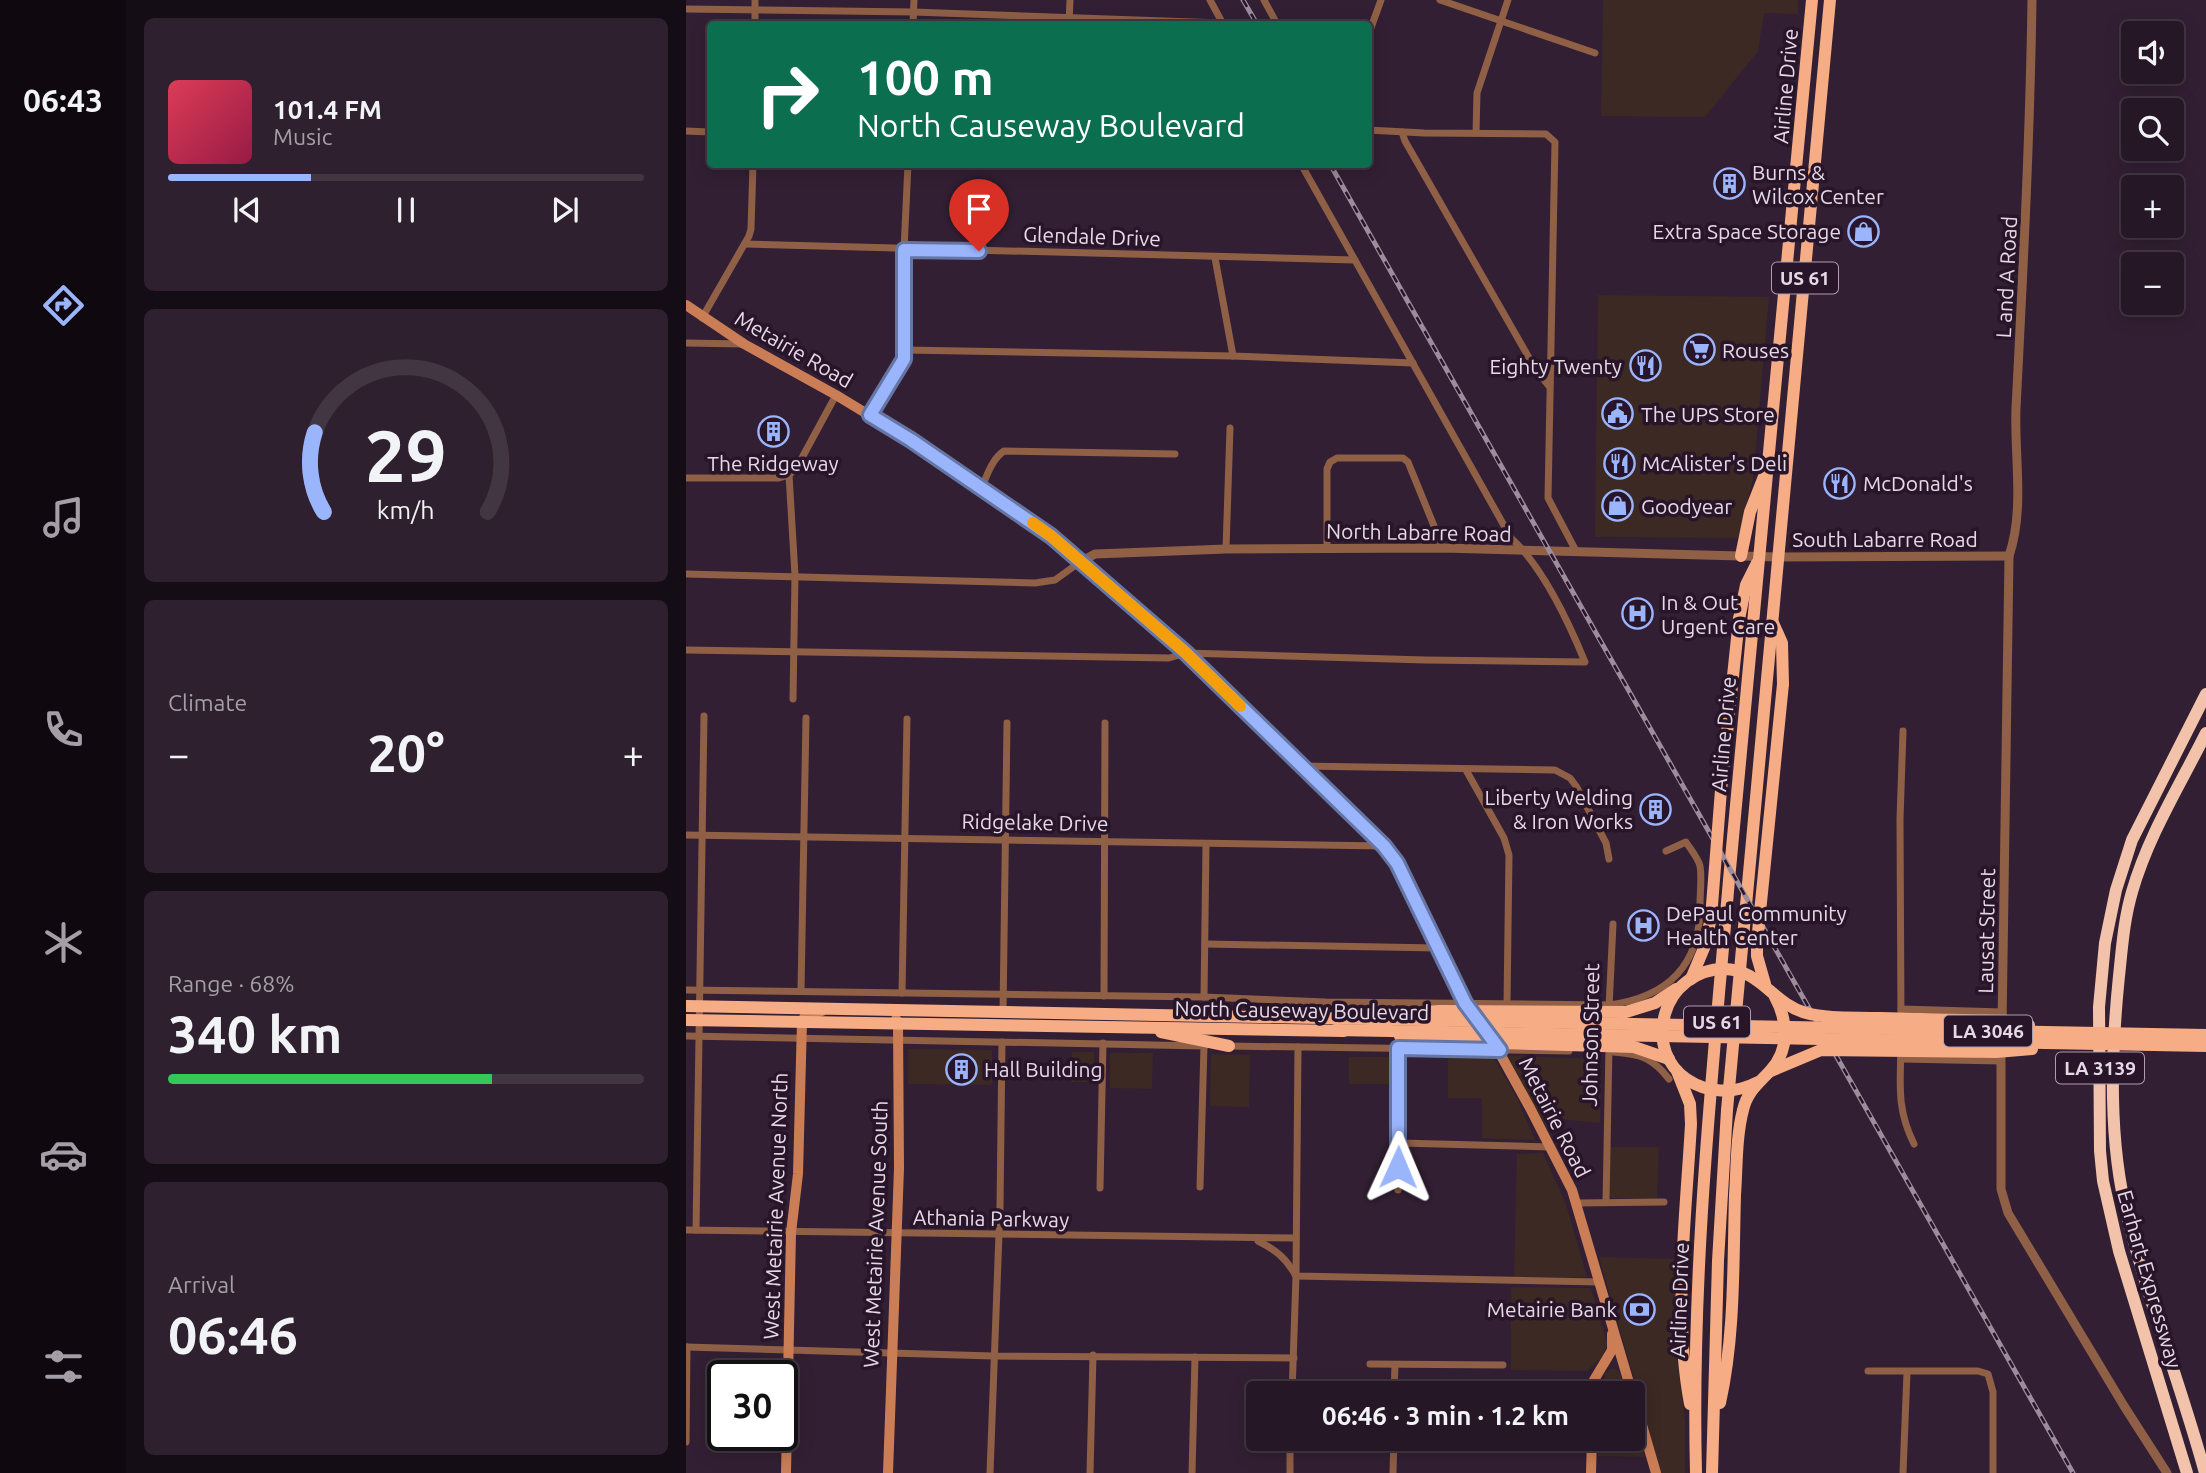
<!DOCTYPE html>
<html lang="en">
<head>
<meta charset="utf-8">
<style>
	:root { --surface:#261726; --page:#2e202e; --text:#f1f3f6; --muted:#a49fa7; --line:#423643; --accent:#9bb5fd }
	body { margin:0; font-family:Ubuntu,sans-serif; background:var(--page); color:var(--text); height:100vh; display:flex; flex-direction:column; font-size:26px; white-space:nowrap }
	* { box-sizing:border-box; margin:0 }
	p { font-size:23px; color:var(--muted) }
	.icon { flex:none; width:38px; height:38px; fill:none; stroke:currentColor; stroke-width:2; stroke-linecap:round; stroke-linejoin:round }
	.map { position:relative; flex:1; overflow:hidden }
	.panel { display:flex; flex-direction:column; gap:18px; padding:18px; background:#150d15; width:560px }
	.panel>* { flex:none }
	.top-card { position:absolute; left:21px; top:21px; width:665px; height:147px; border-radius:7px; box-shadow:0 4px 18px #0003,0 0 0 2px var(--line); background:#0b6e4f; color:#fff; overflow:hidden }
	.controls { position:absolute; left:1435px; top:21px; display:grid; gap:14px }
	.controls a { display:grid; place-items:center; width:63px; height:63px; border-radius:7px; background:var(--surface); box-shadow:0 4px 18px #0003,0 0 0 2px var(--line); font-size:35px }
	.speed { position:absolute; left:21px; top:1360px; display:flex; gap:14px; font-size:35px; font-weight:700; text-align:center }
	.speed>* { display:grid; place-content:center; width:91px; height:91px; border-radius:50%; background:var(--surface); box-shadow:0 4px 18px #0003,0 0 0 2px var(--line); line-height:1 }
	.speed .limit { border:4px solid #111; border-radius:10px; background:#fff; color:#111 }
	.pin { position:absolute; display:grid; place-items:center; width:60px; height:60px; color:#fff; margin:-72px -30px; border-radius:50% 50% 50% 0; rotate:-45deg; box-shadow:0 0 7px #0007 }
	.pin .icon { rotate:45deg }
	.me { position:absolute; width:77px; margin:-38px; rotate:1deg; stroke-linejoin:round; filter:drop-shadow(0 0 5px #0008) }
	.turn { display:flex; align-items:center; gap:24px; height:147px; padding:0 35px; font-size:32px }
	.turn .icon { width:91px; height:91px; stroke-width:2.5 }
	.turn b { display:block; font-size:49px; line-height:60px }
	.big { font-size:52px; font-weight:700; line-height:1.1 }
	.panel .tile { flex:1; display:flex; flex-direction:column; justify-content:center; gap:10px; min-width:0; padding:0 24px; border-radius:10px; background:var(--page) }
	.panel .dial { align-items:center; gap:0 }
	.dial svg { height:182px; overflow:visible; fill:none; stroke:var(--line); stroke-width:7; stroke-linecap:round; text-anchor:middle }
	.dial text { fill:var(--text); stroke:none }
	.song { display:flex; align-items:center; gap:21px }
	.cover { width:84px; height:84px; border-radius:10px; background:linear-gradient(135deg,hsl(350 70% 55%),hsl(340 70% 35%)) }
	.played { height:7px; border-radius:4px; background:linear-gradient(90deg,var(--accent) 30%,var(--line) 30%) }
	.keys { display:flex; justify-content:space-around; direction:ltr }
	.heat { display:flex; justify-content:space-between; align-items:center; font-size:38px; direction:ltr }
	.charge { height:10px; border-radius:5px; background:linear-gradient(90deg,#34c759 68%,var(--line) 0) }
	.trip { position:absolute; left:560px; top:1381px; width:399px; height:70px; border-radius:7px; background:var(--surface); box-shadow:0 4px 18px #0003,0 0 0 2px var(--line); font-weight:700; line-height:70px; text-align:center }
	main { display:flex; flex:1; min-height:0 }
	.dock { display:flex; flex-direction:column; width:126px; justify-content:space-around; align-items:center; background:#0f090f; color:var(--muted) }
	.dock .icon { width:49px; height:49px }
	.dock .on { color:var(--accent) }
	.dock b { font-size:32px; color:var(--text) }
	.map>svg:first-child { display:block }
	.commercial { fill:#3c2924 }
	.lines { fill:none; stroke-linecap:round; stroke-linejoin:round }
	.minor { stroke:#8f5f46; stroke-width:7 }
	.tertiary { stroke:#8f5f46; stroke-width:9 }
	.secondary { stroke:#cb7e56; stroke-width:10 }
	.trunk { stroke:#f6ac85; stroke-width:12 }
	.motorway { stroke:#f3c2aa; stroke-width:12 }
	.rail-casing { stroke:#9c8d9d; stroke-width:5 }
	.rail { stroke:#281529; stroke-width:2.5; stroke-dasharray:8; stroke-linecap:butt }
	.trunk-bridge { stroke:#f6ac85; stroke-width:12 }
	.route-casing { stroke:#6576a4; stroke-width:18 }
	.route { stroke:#9bb5fd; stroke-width:12 }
	.slow { stroke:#f59e0b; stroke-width:12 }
	.labels { text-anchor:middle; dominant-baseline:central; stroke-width:7; stroke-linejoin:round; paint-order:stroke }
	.shield { fill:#281529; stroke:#ad9ead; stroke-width:2 }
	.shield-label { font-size:19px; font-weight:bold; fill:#e6d9e6 }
	.street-label { font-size:21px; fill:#e6d9e6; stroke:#281529 }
	.poi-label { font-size:21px; fill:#e6d9e6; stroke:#281529; text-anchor:start }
</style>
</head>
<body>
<main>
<nav class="dock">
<b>06:43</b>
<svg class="icon on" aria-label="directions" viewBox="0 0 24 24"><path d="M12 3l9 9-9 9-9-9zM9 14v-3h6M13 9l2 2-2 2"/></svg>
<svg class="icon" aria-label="music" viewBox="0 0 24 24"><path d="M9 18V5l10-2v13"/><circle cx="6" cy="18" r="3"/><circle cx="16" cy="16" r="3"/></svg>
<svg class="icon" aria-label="phone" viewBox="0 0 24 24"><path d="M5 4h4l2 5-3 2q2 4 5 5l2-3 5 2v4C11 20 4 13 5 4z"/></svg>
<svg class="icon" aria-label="climate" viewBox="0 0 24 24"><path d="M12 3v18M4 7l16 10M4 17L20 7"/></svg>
<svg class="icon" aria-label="car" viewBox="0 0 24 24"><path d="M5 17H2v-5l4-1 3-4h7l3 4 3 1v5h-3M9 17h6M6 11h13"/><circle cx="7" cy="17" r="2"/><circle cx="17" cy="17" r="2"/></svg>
<svg class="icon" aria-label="filters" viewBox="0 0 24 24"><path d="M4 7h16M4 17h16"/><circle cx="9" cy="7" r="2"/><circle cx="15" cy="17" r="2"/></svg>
</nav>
<section class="panel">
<div class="tile">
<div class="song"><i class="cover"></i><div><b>101.4 FM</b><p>Music</p></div></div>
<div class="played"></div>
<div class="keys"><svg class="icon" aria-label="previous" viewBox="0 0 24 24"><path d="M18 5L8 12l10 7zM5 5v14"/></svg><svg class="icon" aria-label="pause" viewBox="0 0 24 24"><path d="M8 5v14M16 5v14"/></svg><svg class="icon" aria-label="next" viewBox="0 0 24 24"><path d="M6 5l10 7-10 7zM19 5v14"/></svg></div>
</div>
<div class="tile dial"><svg viewBox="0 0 100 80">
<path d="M14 69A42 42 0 1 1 86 69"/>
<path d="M14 69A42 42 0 0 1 10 34" stroke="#9bb5fd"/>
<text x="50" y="56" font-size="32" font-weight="700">29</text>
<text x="50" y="72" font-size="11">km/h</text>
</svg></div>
<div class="tile"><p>Climate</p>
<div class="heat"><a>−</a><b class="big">20°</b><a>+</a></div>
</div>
<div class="tile"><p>Range · 68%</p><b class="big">340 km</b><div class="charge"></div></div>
<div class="tile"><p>Arrival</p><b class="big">06:46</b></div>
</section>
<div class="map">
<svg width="1520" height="1473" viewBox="0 0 1520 1473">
	<rect width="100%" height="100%" fill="#321f33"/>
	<g class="commercial">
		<polygon points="917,0 1112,0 1112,14 1078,13 1072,51 1019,117 915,116"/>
		<polygon points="912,295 1083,297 1067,479 1052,538 909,537"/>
		<polygon points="222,1049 306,1050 306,1085 222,1084"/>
		<rect x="386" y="1052" width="22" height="30"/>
		<polygon points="424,1053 467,1053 466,1089 424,1088"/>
		<polygon points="525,1054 564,1055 563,1107 524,1106"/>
		<polygon points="821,1056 915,1059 914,1123 875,1119 871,1127 861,1129"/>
		<polygon points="663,1057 705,1057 706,1084 663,1084"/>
		<polygon points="762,1058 808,1058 831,1098 849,1140 796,1138 796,1098 762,1098"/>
		<polygon points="924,1147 973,1147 971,1199 925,1198 923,1195"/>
		<polygon points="857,1153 880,1204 901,1277 828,1277 831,1154"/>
		<polygon points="913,1257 988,1259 989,1343 999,1422 999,1473 975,1473"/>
		<polygon points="825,1287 905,1288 921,1343 917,1356 901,1371 825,1370"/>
		<polygon points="924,1369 930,1369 935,1374 941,1393 914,1393 919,1374"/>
		<polygon points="947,1413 959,1457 912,1456 912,1439 947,1438"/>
	</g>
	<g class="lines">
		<g class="minor">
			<polyline points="524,0 537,24"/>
			<polyline points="578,0 591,24"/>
			<polyline points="754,0 909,53"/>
			<polyline points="0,9 227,12 536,23"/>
			<polyline points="69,24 69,0"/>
			<polyline points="227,24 228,0"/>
			<polyline points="383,24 384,0"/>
			<polyline points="682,36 695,0"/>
			<polyline points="682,130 738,133 860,134 869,142 862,498 890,551"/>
			<polyline points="0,131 24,132"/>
			<polyline points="716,132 719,141 850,370 863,386"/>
			<polyline points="790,133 791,93 822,0"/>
			<polyline points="59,244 668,260"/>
			<polyline points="529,258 547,356"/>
			<polyline points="16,318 63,236 65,229 67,164"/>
			<polyline points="0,343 57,344"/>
			<polyline points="218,350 547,356 727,363"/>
			<polyline points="184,415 218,359 218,250 222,164"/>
			<polyline points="103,475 109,575 107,699"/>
			<polyline points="0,478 93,478 103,475 111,467 150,395"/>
			<path d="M296 487C301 475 306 459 318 451L489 454"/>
			<polyline points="641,548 641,469 644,462 651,458 717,458 722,462 757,548"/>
			<polyline points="540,549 544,428"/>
			<polyline points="0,574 349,583 369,580 394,562"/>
			<path d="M0 650 483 658 500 653 739 660 899 662C883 623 856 566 825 538L615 164"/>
			<polyline points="615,766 869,770 884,778 890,786 920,843 923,859"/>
			<polyline points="780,770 818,838 823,855 821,1003"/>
			<polyline points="0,835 698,846"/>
			<polyline points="519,944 752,948"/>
			<path d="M0 990 518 997 640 1002 923 1005C982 997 1015 965 1014 904 1014 893 1016 878 1014 866 1012 858 1005 850 1000 842L980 851"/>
			<polyline points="115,991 120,718"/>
			<polyline points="216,993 221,719"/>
			<polyline points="418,996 419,723"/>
			<polyline points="518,997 520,844"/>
			<polyline points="923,1008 927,924"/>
			<polyline points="1215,1009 1317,1012"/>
			<polyline points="317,1013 321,723"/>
			<polyline points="1215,1020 1214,819 1217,731"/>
			<polyline points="0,1036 519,1046"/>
			<polyline points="542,1046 883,1051"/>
			<path d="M1215 1049C1214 1086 1211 1110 1228 1144"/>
			<path d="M927 1052C954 1054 966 1057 983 1079"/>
			<polyline points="1215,1059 1315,1061"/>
			<polyline points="713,1143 864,1147"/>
			<polyline points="514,1187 518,1046"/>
			<polyline points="414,1188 417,1043"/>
			<polyline points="712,1190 712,1048"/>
			<polyline points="920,1201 923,1047"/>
			<polyline points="890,1203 978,1202"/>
			<polyline points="0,1230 609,1238"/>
			<polyline points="10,1230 18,716"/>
			<path d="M572 1241C590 1250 600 1258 610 1276L914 1282"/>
			<polyline points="0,1347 307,1356 608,1358"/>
			<polyline points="684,1364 817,1365"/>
			<polyline points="1182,1371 1292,1371 1302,1374 1307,1392 1307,1473"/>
			<polyline points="606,1393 610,1276 612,1047"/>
			<polyline points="708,1393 709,1365"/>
			<polyline points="604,1438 604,1473"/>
			<polyline points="0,1442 1,1347"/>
			<polyline points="304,1473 314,1207 316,1042"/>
			<polyline points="404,1473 407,1355"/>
			<polyline points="506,1473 509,1357"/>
			<polyline points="707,1473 708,1438"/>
			<polyline points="1217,1473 1221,1372"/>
		</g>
		<g class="tertiary">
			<polyline points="394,562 409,554 540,549 757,548 1092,557 1323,556"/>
			<path d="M1316 1027 1323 556C1339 509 1328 456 1330 408 1337 272 1344 136 1346 0"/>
			<polyline points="1315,1048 1315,1189 1322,1213 1438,1406 1481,1473"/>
		</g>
		<g class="secondary">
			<polyline points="0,305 58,344 150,395 224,440 365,536 500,653 698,846 711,863 779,1003 788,1014"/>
			<polyline points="807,1041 844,1108 886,1190 946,1393"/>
			<polyline points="907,1393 908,1380 926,1350 926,1334"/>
			<polyline points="947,1394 970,1473"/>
			<polyline points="100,1473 105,1233 112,1174 116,1021 119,1016 136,1011"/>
			<polyline points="202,1473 213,1168 212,1023 210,1019"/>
			<polyline points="905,1473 906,1438"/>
		</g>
		<g class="trunk">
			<polyline points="1055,556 1064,512 1079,474"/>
			<polyline points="1053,619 1060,585 1071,563"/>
			<polyline points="1087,623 1096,643 1097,684"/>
			<polyline points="0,1006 632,1018"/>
			<polyline points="691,1015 754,1011"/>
			<polyline points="0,1020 658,1031"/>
			<polyline points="475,1032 543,1046"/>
			<polyline points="714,1036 776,1042"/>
			<path d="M991 1071 1004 1104 1005 1124C1000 1216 987 1312 1004 1404"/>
			<path d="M1034 1403C1049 1336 1047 1264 1049 1195 1051 1167 1050 1137 1057 1110 1061 1092 1072 1084 1084 1071 1104 1050 1102 1021 1089 997"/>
			<path d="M1010 1473C1005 1275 1026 1077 1043 880 1069 587 1099 293 1126 0"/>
			<polyline points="1026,1473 1032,1261 1041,1110 1144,0"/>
		</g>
		<g class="motorway">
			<polyline points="1501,1473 1433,1251 1417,1181 1414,1151 1413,1007 1419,943 1430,890 1446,840 1520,694"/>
			<path d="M1519 1473C1496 1388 1463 1305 1442 1219 1422 1141 1425 1055 1433 976 1436 948 1438 919 1446 892 1462 836 1494 785 1520 733"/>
		</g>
		<defs>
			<g id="rail">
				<polyline points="557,0 571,24"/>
				<path d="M644 164C891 601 1140 1037 1387 1473"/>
			</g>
		</defs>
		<use href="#rail" class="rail-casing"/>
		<use href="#rail" class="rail"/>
		<g class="trunk-bridge">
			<polyline points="1005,979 1018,948 1025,918 1035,790 1053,619"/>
			<polyline points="1079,984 1071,956 1071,942 1097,684"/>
			<polyline points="754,1011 940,1012 969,1003 990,989"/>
			<polyline points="632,1018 1520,1035"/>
			<polyline points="649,1030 1520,1046"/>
			<polyline points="776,1042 948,1047 983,1059"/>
			<polyline points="1085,1071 1135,1050 1310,1052 1346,1049"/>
			<path d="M1072 1082C1023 1108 963 1072 979 1014 986 988 1010 969 1038 969 1074 969 1087 1004 1120 1013 1143 1019 1169 1017 1194 1018 1234 1019 1275 1020 1316 1021L1343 1025"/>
		</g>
	</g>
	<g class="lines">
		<defs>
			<polyline id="route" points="293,251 218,250 218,359 184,415 225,440 365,536 500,653 698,846 711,863 779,1003 814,1050 712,1048 712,1167"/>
		</defs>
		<use href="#route" class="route-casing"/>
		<use href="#route" class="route"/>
		<polyline class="slow" points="347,523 365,536 500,653 554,706"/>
	</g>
	<defs>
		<symbol id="building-ring" viewBox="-11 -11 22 22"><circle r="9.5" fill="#281529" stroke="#9bb5fd" stroke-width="1.5"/><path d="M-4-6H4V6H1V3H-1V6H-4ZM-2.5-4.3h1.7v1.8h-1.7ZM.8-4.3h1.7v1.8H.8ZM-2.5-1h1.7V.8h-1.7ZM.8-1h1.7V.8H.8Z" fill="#9bb5fd"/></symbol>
		<symbol id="shop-ring" viewBox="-11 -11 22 22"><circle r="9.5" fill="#281529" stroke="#9bb5fd" stroke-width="1.5"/><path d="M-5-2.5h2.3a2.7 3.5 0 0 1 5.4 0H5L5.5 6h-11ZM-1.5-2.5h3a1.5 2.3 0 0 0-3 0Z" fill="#9bb5fd"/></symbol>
		<symbol id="supermarket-ring" viewBox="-11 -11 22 22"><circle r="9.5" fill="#281529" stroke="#9bb5fd" stroke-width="1.5"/><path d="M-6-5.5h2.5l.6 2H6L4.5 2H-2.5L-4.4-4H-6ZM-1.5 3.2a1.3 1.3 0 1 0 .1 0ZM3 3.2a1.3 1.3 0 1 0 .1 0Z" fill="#9bb5fd"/></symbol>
		<symbol id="restaurant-ring" viewBox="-11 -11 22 22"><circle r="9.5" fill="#281529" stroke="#9bb5fd" stroke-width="1.5"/><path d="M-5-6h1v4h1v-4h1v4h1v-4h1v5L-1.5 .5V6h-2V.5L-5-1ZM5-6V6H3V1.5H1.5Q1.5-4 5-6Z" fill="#9bb5fd"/></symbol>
		<symbol id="civic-ring" viewBox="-11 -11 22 22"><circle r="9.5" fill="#281529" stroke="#9bb5fd" stroke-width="1.5"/><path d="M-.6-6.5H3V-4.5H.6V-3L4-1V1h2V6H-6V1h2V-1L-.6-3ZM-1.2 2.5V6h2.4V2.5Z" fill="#9bb5fd"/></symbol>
		<symbol id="hospital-ring" viewBox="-11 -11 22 22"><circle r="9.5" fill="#281529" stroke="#9bb5fd" stroke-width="1.5"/><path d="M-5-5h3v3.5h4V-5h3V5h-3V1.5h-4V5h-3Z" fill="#9bb5fd"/></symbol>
		<symbol id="bank-ring" viewBox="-11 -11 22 22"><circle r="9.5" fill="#281529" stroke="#9bb5fd" stroke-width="1.5"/><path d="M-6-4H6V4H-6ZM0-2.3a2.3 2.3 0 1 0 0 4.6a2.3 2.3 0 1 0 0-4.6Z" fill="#9bb5fd"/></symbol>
	</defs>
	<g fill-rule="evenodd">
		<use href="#building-ring" x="1026" y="166" width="35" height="35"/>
		<use href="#shop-ring" x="1160" y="214" width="35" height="35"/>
		<use href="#supermarket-ring" x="996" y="332" width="35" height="35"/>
		<use href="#restaurant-ring" x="942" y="348" width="35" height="35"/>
		<use href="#civic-ring" x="914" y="396" width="35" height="35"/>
		<use href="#building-ring" x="70" y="414" width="35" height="35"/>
		<use href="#restaurant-ring" x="916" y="446" width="35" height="35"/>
		<use href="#restaurant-ring" x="1136" y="466" width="35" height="35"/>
		<use href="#shop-ring" x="914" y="488" width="35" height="35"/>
		<use href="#hospital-ring" x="934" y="596" width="35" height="35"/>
		<use href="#building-ring" x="952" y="792" width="35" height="35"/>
		<use href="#hospital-ring" x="940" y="908" width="35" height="35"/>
		<use href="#building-ring" x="258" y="1052" width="35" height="35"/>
		<use href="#bank-ring" x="936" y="1292" width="35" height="35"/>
	</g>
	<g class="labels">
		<g class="shield">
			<rect x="1086" y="262.5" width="66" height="31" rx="5"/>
			<rect x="998" y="1006.5" width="66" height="31" rx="5"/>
			<rect x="1258" y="1015.5" width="88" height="31" rx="5"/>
			<rect x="1370" y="1052.5" width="88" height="31" rx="5"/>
		</g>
		<g class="shield-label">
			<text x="1119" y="278">US 61</text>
			<text x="1031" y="1022">US 61</text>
			<text x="1302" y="1031">LA 3046</text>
			<text x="1414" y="1068">LA 3139</text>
		</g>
		<g class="street-label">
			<text transform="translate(1099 86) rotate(-85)">Airline Drive</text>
			<text transform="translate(406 236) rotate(2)">Glendale Drive</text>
			<text transform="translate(1320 277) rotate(-87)">L and A Road</text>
			<text transform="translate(108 349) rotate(30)">Metairie Road</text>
			<text transform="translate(733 532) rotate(1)">North Labarre Road</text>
			<text x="1199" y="539">South Labarre Road</text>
			<text transform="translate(1037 734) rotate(-85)">Airline Drive</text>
			<text transform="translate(349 822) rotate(1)">Ridgelake Drive</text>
			<text transform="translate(1300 931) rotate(-89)">Lausat Street</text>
			<text transform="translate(616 1010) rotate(1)">North Causeway Boulevard</text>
			<text transform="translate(904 1035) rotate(-89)">Johnson Street</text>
			<text transform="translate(869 1117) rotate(63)">Metairie Road</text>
			<text transform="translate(89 1206) rotate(-88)">West Metairie Avenue North</text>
			<text transform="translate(305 1218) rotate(1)">Athania Parkway</text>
			<text transform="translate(189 1234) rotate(-88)">West Metairie Avenue South</text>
			<text transform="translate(1464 1279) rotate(74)">Earhart Expressway</text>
			<text transform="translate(993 1300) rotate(-88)">Airline Drive</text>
		</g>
		<g class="poi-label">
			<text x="1066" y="172">Burns &amp;<tspan x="1066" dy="24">Wilcox Center</tspan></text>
			<text x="1155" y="231" text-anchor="end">Extra Space Storage</text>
			<text x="1036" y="350">Rouses</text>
			<text x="936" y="366" text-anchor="end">Eighty Twenty</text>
			<text x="955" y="414">The UPS Store</text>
			<text x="87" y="463" text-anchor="middle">The Ridgeway</text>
			<text x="956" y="463">McAlister's Deli</text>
			<text x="1177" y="483">McDonald's</text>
			<text x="955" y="506">Goodyear</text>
			<text x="975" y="602">In &amp; Out<tspan x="975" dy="24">Urgent Care</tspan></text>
			<text x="947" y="797" text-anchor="end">Liberty Welding<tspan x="947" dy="24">&amp; Iron Works</tspan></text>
			<text x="980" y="913">DePaul Community<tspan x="980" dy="24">Health Center</tspan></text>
			<text x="298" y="1069">Hall Building</text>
			<text x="931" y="1309" text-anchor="end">Metairie Bank</text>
		</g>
	</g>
</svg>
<div class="controls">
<a><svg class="icon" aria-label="sound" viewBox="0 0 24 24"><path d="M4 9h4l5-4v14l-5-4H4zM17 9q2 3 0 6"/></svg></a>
<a><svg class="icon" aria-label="search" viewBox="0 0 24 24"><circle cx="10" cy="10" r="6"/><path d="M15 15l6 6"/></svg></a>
<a>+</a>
<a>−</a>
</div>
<div class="speed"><div class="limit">30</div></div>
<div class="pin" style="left:293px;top:251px;background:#d93025"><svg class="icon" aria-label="arrive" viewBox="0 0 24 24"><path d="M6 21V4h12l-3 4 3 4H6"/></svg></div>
<svg class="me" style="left:712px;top:1167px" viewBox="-20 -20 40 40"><path d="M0-17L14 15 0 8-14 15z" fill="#9bb5fd" stroke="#fff" stroke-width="4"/></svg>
<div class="trip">06:46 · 3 min · 1.2 km</div>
<div class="top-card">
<div class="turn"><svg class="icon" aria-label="right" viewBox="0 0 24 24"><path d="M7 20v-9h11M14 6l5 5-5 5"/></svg><div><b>100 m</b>North Causeway Boulevard</div></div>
</div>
</div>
</main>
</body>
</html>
